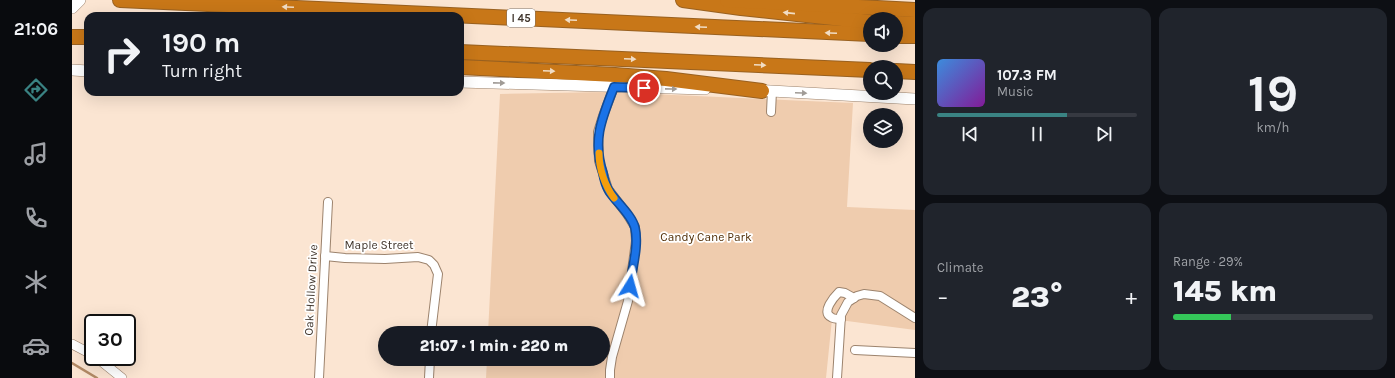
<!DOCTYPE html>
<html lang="en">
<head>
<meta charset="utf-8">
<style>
	:root { --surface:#171b24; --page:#20242c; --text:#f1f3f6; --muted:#9ea1a6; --line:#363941; --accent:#3a8383 }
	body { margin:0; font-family:Karla,sans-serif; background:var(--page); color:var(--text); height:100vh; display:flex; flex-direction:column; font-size:15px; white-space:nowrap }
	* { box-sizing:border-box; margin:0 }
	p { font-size:13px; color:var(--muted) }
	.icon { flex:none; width:22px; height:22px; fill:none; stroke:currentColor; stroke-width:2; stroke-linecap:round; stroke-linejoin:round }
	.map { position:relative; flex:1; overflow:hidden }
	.sheet { display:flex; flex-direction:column; gap:8px; padding:8px; background:#0d0f14; width:480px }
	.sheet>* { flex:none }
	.hud { position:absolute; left:12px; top:12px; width:380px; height:84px; border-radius:12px; box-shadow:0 4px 16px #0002; background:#171b24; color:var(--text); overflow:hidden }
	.buttons { position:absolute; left:791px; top:12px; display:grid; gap:8px }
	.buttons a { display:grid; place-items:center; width:40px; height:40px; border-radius:50%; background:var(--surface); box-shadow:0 4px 16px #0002; font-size:20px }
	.speed { position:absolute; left:12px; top:314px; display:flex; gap:8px; font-size:20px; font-weight:700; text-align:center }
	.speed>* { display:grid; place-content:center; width:52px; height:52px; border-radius:50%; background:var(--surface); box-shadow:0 4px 16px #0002; line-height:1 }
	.speed .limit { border:2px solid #111; border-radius:6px; background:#fff; color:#111 }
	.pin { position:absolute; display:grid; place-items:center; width:34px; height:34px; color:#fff; margin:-17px; border:2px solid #fff; border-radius:50%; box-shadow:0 1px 4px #0007 }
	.me { position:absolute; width:44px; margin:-22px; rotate:8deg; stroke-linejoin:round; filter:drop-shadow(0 0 3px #0008) }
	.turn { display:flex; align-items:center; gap:14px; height:84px; padding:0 12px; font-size:18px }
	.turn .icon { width:52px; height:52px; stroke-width:2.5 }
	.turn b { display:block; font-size:28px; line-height:34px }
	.big { font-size:30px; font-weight:800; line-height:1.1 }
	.sheet .tile { flex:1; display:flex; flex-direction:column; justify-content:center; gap:6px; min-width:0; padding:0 14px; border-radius:12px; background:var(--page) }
	.sheet .dial { align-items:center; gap:0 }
	.dial b { font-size:52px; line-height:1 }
	.song { display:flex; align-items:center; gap:12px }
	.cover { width:48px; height:48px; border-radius:6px; background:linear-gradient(135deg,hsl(210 70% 55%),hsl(290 70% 35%)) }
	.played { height:4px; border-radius:2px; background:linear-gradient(90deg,var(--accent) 65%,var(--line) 65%) }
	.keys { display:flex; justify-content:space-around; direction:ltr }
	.heat { display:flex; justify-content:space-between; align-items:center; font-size:22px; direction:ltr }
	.charge { height:6px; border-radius:3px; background:linear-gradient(90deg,#34c759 29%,var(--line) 0) }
	.sheet .tiles { flex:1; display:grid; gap:8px; grid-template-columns:repeat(2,1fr) }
	.trip { position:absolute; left:306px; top:326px; width:232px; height:40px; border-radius:20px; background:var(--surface); box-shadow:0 4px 16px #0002; font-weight:800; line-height:40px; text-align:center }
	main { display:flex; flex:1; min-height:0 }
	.dock { display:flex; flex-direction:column; width:72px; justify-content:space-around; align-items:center; background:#090b0e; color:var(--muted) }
	.dock .icon { width:28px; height:28px }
	.dock .on { color:var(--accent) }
	.dock b { font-size:18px; color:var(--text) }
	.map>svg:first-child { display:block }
	.green { fill:#efccae }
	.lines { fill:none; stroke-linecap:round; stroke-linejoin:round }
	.stream { stroke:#b38a65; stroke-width:2.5 }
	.minor-casing { stroke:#9c836d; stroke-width:10 }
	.tertiary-casing { stroke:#9c836d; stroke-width:10 }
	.secondary-casing { stroke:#9c836d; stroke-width:12 }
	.motorway-casing { stroke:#996120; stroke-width:16 }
	.minor { stroke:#fff; stroke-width:8 }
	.tertiary { stroke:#fff; stroke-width:9 }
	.secondary { stroke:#fff; stroke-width:11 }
	.motorway { stroke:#c87718; stroke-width:14 }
	.oneway { fill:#f1ddc5 }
	.oneway2 { fill:#a09b96 }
	.route-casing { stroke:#114b97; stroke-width:10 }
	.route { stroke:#1a73e8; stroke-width:7 }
	.slow { stroke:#f59e0b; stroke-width:7 }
	.labels { text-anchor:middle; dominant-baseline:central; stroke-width:3.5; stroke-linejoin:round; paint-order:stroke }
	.shield { fill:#fff; stroke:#7b736d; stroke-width:1 }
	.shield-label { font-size:11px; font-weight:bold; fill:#42372e }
	.park-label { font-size:12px; fill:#502d05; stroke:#fff }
	.street-label { font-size:12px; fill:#42372e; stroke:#fff }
</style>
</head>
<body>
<main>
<nav class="dock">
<b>21:06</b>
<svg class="icon on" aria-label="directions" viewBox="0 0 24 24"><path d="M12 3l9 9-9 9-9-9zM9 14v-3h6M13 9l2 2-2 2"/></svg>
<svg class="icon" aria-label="music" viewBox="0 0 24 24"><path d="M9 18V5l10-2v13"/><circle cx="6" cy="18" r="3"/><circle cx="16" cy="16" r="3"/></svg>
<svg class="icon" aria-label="phone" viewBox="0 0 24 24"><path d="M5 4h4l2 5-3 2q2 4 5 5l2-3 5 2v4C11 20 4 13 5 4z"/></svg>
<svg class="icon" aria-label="climate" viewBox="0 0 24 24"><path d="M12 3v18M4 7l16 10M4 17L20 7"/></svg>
<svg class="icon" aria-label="car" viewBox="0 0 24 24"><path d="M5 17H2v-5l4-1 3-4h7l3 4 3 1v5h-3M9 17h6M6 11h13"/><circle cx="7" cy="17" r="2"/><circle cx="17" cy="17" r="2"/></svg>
</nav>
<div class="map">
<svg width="843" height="378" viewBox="0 0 843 378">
	<rect width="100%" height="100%" fill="#fbe5d2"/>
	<polygon class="green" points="534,92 781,103 775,207 843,210 843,330 760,319 754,378 414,378 415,359 531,359 531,333 416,333 428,94"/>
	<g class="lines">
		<polyline class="stream" points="0,363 25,378"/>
		<defs>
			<g id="minor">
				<polyline points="699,112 700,91"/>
				<polyline points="253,256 273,258 313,259 346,257 357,260 362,265 366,274 359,333"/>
				<path d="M769 319C766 319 761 319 759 317 749 312 762 297 767 292L773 293 782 298"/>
				<polyline points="783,350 843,353"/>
				<polyline points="247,378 256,202"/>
				<polyline points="357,378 358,359"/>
				<polyline points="538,378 538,370 540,357 556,301 564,241 563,227 555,214 536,189 527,161 526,132 531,116 542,87"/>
				<polyline points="765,378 769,315 776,302 785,296 792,294 808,296 843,318"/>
			</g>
			<g id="tertiary">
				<polyline points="0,344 21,355"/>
				<polyline points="24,357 50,378"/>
			</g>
			<g id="secondary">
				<polyline points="0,8 8,0"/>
				<polyline points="0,70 16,71"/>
				<polyline points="388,82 633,89"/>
				<polyline points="682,90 843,99"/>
			</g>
			<g id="motorway">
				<polyline points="48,0 798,34"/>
				<polyline points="611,0 669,8 798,22"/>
				<polyline points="655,0 843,10"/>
				<polyline points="824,23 843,24"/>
				<polyline points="824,36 843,36"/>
				<polyline points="0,37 16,37"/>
				<polyline points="388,52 798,70"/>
				<polyline points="388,67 543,75 594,79 690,91"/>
				<polyline points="824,71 843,72"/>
			</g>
		</defs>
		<use href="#minor" class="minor-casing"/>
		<use href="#tertiary" class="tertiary-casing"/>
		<use href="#secondary" class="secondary-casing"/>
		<use href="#motorway" class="motorway-casing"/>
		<use href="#minor" class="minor"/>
		<use href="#tertiary" class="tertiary"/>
		<use href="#secondary" class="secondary"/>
		<use href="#motorway" class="motorway"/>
	</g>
	<defs><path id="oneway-solid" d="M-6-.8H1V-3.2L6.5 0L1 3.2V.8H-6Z"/></defs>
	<g class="oneway">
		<use href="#oneway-solid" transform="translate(216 7) rotate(-177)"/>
		<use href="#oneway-solid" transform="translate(717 13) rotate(-174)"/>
		<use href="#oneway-solid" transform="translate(499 20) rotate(-177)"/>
		<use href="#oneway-solid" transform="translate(629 27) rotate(-177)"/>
		<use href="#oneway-solid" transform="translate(759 33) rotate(-177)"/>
		<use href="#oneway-solid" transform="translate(558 59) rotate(2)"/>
		<use href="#oneway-solid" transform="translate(688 65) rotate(2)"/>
		<use href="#oneway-solid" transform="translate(477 71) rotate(3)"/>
	</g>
	<g class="oneway2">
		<use href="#oneway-solid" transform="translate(427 83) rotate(1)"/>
		<use href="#oneway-solid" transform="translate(599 89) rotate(1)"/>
		<use href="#oneway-solid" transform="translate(729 93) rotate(3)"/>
	</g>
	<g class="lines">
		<defs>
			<path id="route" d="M558 286C560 268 567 246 563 228 560 215 544 202 537 191 534 186 532 179 531 173 520 140 530 118 542 87L572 88"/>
		</defs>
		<use href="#route" class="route-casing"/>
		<use href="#route" class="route"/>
		<path class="slow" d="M527 153C527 169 533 186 542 198"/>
	</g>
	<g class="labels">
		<rect class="shield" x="435" y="9" width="28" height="18" rx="3"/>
		<g class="shield-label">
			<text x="449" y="18">I 45</text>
		</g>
		<g class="park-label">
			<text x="634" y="237">Candy Cane Park</text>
		</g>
		<g class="street-label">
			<text x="307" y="245">Maple Street</text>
			<text transform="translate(239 290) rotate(-87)">Oak Hollow Drive</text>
		</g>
	</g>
</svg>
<div class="buttons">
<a><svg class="icon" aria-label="sound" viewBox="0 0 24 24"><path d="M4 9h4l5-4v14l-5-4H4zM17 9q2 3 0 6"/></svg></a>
<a><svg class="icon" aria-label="search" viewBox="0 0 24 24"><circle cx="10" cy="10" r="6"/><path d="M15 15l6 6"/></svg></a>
<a><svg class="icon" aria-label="layers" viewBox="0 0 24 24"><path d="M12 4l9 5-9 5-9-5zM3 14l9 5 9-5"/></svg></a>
</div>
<div class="speed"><div class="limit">30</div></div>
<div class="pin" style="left:572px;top:88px;background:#d93025"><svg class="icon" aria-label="arrive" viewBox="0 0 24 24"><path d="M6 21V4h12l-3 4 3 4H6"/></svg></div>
<svg class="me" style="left:558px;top:286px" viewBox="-20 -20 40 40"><path d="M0-17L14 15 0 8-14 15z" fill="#1a73e8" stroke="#fff" stroke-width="4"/></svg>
<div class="trip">21:07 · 1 min · 220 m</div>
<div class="hud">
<div class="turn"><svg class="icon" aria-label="right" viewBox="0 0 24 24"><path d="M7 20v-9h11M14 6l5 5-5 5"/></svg><div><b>190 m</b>Turn right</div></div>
</div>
</div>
<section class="sheet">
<div class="tiles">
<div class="tile">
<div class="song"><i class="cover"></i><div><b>107.3 FM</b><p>Music</p></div></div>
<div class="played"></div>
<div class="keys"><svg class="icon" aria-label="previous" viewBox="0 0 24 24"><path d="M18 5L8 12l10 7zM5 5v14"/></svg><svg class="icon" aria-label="pause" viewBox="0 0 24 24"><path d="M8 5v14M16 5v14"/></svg><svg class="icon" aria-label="next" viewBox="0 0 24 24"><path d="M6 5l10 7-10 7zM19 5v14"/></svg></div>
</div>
<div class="tile dial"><b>19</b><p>km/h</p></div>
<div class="tile"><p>Climate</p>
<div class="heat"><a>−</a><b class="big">23°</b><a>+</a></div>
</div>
<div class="tile"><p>Range · 29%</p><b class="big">145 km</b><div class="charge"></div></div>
</div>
</section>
</main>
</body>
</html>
